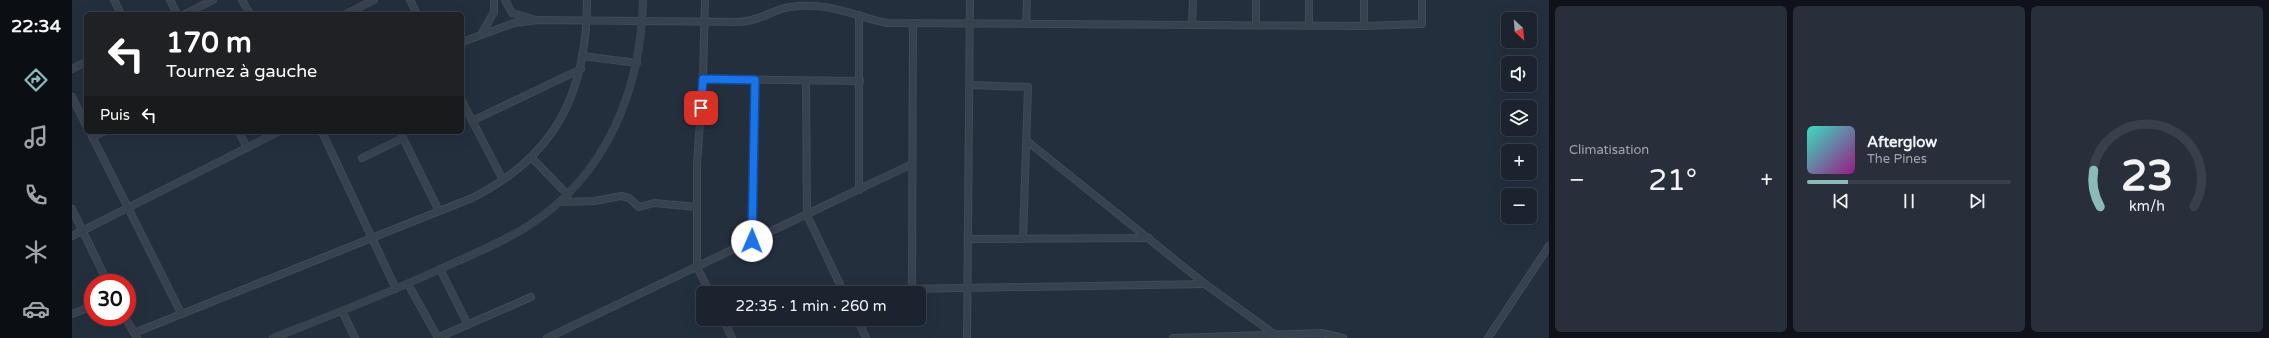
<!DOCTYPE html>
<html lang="fr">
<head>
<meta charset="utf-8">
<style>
	:root { --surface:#1b232e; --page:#282f3a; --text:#f1f3f6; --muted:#a0a4aa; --line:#39404a; --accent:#8bbbb9 }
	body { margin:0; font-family:"Varela Round",sans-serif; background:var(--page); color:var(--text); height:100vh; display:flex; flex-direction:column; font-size:15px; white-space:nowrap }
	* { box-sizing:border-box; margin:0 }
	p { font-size:13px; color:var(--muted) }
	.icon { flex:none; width:22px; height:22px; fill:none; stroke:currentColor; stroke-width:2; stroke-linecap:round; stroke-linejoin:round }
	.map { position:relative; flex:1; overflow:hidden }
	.drawer { display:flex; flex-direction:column; gap:6px; padding:6px; background:#0f1319; width:720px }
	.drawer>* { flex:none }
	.banner { position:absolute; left:12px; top:12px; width:380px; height:122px; border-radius:6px; box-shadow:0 4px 16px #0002,0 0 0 1px var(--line); background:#202124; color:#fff; overflow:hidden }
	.needle { width:26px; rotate:154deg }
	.tools { position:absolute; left:1429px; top:12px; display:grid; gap:8px }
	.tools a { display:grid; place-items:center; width:36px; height:36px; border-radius:6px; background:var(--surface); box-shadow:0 4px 16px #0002,0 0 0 1px var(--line); font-size:20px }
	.speed { position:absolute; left:12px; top:274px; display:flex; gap:8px; font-size:20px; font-weight:700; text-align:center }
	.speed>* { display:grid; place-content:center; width:52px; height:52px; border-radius:50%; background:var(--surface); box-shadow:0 4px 16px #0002,0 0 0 1px var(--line); line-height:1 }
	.speed .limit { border:6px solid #d22; background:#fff; color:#111 }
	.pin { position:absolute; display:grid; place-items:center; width:34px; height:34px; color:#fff; margin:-17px; border-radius:8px; box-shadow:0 2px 6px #0006 }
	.me { position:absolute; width:44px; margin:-22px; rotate:1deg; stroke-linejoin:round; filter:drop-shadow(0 0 3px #0008) }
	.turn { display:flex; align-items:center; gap:14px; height:84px; padding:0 16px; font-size:18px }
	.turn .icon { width:52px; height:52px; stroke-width:2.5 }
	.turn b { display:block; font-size:28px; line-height:34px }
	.then { display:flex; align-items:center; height:38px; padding:0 16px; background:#0003; gap:8px; font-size:15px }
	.big { font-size:30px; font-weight:600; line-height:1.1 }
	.drawer .tile { flex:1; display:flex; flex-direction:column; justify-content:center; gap:6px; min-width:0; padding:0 14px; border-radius:6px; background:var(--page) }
	.drawer .dial { align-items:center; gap:0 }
	.dial svg { height:104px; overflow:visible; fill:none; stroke:var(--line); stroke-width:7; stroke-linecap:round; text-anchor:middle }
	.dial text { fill:var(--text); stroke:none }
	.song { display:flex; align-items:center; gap:12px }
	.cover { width:48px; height:48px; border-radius:6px; background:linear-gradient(135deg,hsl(170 70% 55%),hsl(310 70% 35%)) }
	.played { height:4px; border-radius:2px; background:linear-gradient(90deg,var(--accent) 20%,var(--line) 20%) }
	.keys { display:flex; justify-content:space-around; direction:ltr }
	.heat { display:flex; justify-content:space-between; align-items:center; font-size:22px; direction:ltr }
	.drawer .tiles { flex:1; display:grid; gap:6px; grid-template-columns:repeat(3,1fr) }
	.trip { position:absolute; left:624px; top:286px; width:230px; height:40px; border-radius:6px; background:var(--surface); box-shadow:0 4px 16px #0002,0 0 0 1px var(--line); font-weight:600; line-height:40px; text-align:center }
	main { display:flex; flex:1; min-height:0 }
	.tab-bar { display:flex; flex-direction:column; width:72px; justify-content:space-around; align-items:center; background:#0b0e12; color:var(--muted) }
	.tab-bar .icon { width:28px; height:28px }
	.tab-bar .selected { color:var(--accent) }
	.tab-bar b { font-size:18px; color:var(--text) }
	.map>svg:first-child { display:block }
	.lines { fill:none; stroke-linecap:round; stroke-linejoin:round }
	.minor-casing { stroke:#414a57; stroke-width:8 }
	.tertiary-casing { stroke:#414a57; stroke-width:8 }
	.minor { stroke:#38414e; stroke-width:6 }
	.tertiary { stroke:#38414e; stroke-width:7 }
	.route-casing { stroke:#114b97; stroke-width:10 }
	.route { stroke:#1a73e8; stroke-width:7 }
</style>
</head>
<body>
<main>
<nav class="tab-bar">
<b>22:34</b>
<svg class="icon selected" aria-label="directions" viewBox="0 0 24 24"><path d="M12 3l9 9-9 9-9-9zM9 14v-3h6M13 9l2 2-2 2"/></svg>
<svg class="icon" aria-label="music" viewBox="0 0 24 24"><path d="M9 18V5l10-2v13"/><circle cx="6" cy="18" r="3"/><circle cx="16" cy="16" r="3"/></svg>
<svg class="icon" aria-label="phone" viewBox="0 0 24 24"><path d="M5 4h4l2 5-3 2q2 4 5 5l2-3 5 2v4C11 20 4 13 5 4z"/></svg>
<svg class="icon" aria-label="climate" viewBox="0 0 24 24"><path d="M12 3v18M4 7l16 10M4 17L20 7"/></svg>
<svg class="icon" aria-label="car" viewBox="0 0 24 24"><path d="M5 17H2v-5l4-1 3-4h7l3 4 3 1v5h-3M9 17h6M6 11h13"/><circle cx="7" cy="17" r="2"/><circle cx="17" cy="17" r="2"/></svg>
</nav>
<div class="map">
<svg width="1477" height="338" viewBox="0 0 1477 338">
	<rect width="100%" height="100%" fill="#242f3e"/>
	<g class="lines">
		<defs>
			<g id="minor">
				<polyline points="42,0 49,14"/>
				<polyline points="98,0 105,14"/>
				<polyline points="170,0 178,14"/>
				<polyline points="338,0 345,14"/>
				<polyline points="433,0 440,13 461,19"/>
				<polyline points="633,0 631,79 625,165 625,267 638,293"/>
				<polyline points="113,14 141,0"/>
				<polyline points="274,14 302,0"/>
				<polyline points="954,24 955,0"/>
				<polyline points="1120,25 1121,0"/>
				<polyline points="1184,25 1184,0"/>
				<polyline points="1237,26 1237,0"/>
				<polyline points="1292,26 1292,0"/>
				<polyline points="410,33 422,12 422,0"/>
				<path d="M390 42 442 23 466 20 668 22C675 21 682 20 689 17 698 14 708 8 718 7 756 1 781 16 815 23L1292 26 1350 24V0"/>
				<polyline points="510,56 565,63"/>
				<polyline points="0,69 14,62"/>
				<polyline points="631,79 788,81"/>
				<polyline points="734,81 735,215 772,293"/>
				<polyline points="898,85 956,87 951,239"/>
				<polyline points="0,97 14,125"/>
				<polyline points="390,101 431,180"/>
				<polyline points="400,121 509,69"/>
				<polyline points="18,132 109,313"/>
				<polyline points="167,132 175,148"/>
				<polyline points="250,132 324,289"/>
				<polyline points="328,132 367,211"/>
				<polyline points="20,137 31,132"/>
				<polyline points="955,141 1133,284 1202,334"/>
				<polyline points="290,158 331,138"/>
				<polyline points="460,158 496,195"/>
				<polyline points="787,190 787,15"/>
				<polyline points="488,202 523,201 549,196 557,198 567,207 582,203 625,207"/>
				<polyline points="0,209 36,283"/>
				<polyline points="0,236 206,132"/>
				<polyline points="896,239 1077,238"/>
				<polyline points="679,241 683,80"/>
				<polyline points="368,269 396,325"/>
				<polyline points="336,284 366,338"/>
				<polyline points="840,288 841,23"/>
				<polyline points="771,290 1133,284"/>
				<polyline points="270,311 283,338"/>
				<polyline points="0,314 21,306"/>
				<polyline points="53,317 65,338"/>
				<polyline points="651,319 660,338"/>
				<polyline points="785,319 794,338"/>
				<path d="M62 333 400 198C484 156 515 92 515 0"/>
				<polyline points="365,338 459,297"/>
				<polyline points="475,338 840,164"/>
				<polyline points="895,338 898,0"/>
				<polyline points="1101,338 1250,333 1271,338"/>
				<polyline points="1416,338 1477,246"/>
			</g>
			<path id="tertiary" d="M201 338C260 315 320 292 377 265 404 253 431 242 456 226 534 176 569 91 571 0"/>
		</defs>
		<use href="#minor" class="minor-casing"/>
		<use href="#tertiary" class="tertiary-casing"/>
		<use href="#minor" class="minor"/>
		<use href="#tertiary" class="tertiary"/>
	</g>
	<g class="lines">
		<defs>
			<polyline id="route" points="629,108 631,79 683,80 680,241"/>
		</defs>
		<use href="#route" class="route-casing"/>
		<use href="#route" class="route"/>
	</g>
</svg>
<div class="tools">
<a><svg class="needle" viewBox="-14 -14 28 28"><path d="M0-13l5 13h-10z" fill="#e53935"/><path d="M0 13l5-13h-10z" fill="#a0a4aa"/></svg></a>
<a><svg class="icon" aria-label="sound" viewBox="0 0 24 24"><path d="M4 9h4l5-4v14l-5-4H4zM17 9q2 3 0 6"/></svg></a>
<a><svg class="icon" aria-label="layers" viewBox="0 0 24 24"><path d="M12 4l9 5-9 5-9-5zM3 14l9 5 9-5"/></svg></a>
<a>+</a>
<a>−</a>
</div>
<div class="speed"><div class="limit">30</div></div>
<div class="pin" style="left:629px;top:108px;background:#d93025"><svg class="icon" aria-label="arrive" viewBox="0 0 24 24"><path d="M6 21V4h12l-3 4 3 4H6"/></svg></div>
<svg class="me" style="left:680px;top:241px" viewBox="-20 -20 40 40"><circle r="19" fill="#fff"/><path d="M0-13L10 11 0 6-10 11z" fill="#1a73e8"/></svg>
<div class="trip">22:35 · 1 min · 260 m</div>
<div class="banner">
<div class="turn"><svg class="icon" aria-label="left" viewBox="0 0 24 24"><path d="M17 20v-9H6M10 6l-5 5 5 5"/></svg><div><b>170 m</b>Tournez à gauche</div></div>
<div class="then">Puis<svg class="icon" aria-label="left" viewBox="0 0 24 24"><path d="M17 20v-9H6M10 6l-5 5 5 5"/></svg></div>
</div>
</div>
<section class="drawer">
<div class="tiles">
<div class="tile"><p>Climatisation</p>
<div class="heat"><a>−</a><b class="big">21°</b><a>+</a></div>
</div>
<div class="tile">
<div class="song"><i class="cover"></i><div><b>Afterglow</b><p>The Pines</p></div></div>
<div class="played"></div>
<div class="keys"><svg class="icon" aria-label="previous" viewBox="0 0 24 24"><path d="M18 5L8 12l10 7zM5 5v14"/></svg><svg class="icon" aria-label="pause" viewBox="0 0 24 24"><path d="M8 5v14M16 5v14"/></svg><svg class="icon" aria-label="next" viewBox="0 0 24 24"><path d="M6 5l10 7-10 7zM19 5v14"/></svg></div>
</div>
<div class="tile dial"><svg viewBox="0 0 100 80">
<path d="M14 69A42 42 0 1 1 86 69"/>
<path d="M14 69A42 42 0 0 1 9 41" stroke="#8bbbb9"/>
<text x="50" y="56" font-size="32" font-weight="700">23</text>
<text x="50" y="72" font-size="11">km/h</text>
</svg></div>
</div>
</section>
</main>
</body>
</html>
